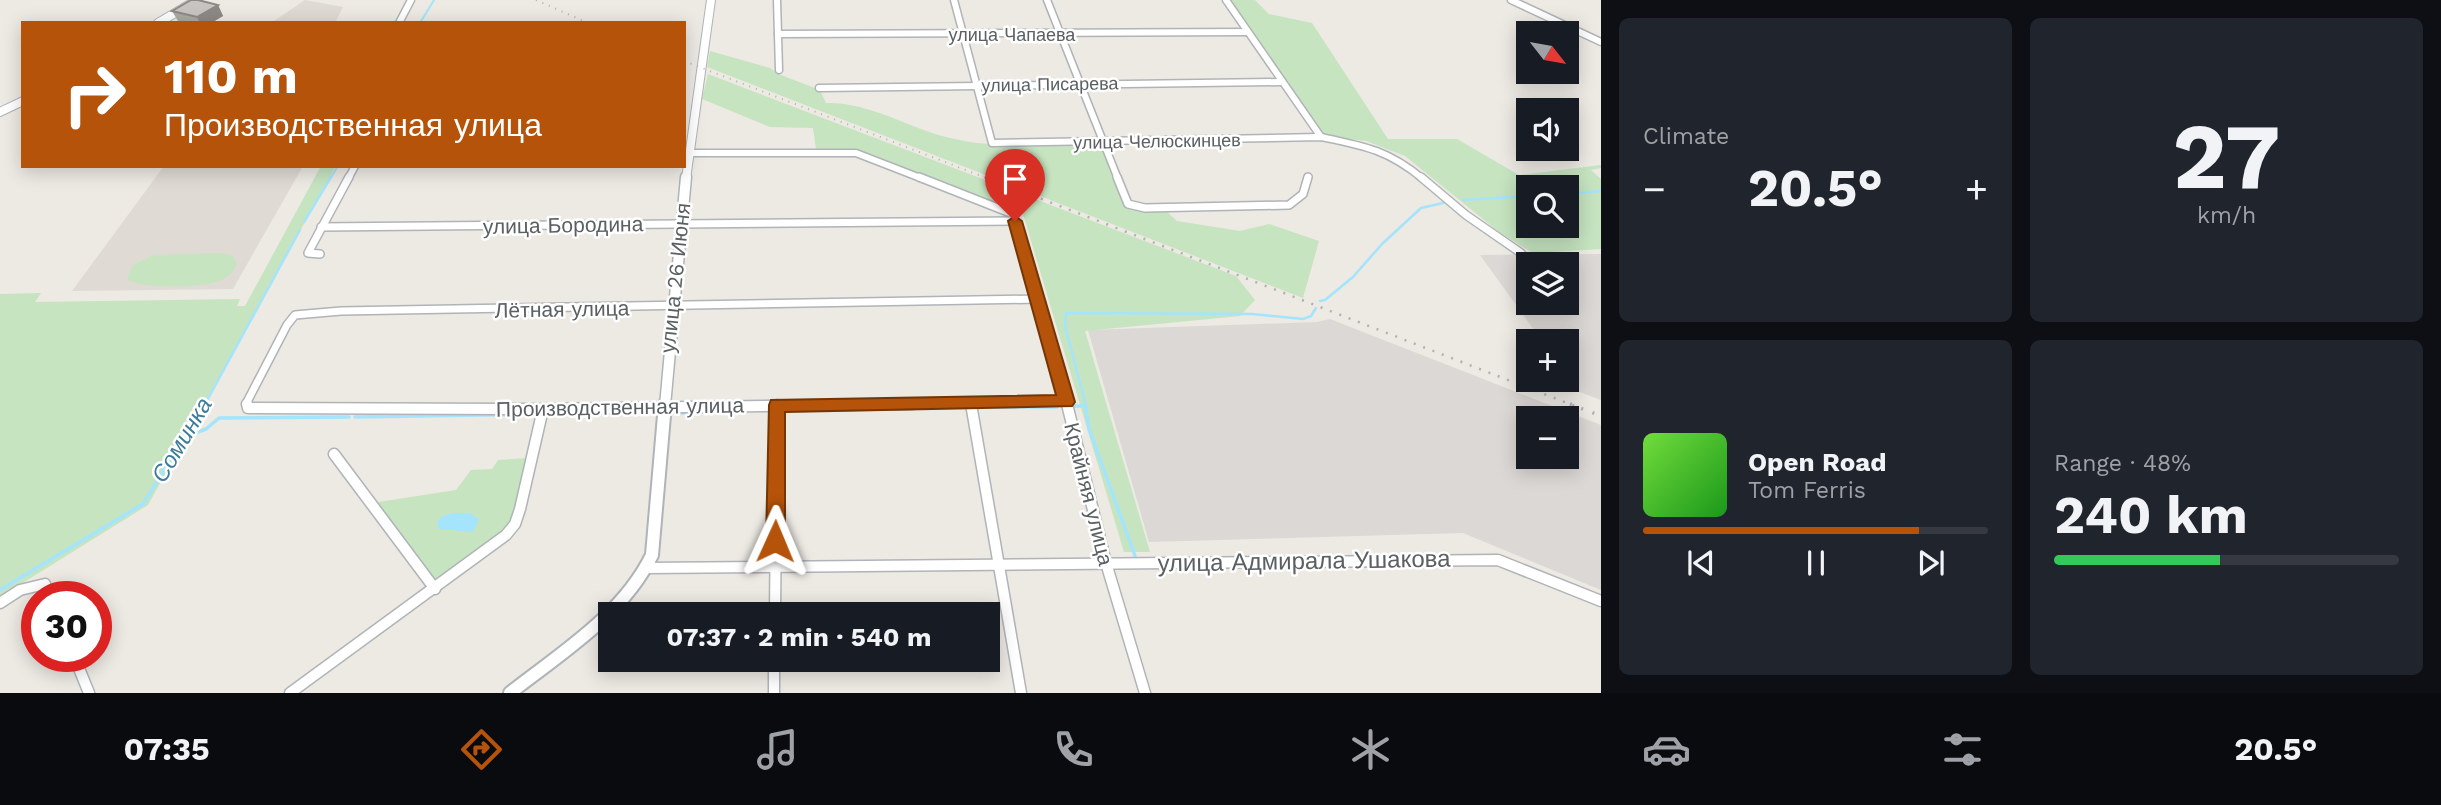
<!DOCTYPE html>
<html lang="en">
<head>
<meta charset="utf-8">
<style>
	:root { --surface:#171b24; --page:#20242c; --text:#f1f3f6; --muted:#9ea1a6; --line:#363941; --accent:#b45309 }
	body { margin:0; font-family:"Work Sans",sans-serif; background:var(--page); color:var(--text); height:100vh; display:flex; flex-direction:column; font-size:26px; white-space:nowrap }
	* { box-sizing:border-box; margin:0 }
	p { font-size:23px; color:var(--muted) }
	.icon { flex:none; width:38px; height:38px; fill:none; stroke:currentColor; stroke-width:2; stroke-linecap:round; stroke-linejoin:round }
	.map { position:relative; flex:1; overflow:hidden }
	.side { display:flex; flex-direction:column; gap:18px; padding:18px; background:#0d0f14; width:840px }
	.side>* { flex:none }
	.hud { position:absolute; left:21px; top:21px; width:665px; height:147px; border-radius:0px; box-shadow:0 4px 18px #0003; background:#b45309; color:#fff; overflow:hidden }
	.needle { width:46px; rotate:121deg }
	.controls { position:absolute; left:1516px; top:21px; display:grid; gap:14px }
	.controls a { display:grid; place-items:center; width:63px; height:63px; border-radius:0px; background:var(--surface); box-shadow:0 4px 18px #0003; font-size:35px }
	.speed { position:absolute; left:21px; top:581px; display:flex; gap:14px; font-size:35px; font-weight:700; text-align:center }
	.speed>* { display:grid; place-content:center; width:91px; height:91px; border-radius:50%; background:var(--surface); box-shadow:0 4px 18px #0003; line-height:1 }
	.speed .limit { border:10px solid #d22; background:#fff; color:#111 }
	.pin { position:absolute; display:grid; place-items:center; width:60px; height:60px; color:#fff; margin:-72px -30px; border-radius:50% 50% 50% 0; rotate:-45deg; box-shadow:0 0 7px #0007 }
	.pin .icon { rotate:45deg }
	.me { position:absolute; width:77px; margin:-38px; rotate:1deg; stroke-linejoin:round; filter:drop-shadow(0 0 5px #0008) }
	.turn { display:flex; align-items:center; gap:24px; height:147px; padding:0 28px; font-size:32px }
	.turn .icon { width:91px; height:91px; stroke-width:2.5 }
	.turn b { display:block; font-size:49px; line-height:60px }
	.big { font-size:52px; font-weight:700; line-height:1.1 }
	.side .card { flex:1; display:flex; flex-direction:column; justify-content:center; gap:10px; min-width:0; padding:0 24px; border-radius:10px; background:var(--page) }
	.side .dial { align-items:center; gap:0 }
	.dial b { font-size:91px; line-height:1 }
	.song { display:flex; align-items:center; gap:21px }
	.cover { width:84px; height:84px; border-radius:10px; background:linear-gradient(135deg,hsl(100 70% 55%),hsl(120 70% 35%)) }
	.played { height:7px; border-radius:4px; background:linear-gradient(90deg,var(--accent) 80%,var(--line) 80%) }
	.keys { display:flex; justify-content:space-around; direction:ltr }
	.heat { display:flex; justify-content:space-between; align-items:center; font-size:38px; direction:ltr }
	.charge { height:10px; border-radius:5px; background:linear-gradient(90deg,#34c759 48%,var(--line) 0) }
	.side .tiles { flex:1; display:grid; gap:18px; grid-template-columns:repeat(2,1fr) }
	.trip { position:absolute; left:598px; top:602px; width:402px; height:70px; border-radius:0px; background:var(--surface); box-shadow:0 4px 18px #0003; font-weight:700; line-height:70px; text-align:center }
	.menu { display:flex; height:112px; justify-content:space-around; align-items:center; background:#090b0e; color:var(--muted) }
	.menu .icon { width:49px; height:49px }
	.menu .active { color:var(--accent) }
	.menu b { font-size:32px; color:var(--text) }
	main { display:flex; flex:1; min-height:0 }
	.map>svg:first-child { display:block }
	.industrial { fill:#dcd8d5; fill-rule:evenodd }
	.education { fill:#e0dad4 }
	.green { fill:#c6e4c0; fill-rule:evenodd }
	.water { fill:#a4e4fc }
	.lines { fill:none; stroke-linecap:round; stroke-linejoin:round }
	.stream-far2 { stroke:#a4e4fc; stroke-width:2 }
	.stream-far1 { stroke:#a4e4fc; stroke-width:2.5 }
	.stream { stroke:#a4e4fc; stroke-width:3.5 }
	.street-far2-casing { stroke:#b0b4b8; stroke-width:9 }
	.street-far1-casing { stroke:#b0b4b8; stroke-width:10 }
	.street-casing { stroke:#b0b4b8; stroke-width:13 }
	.secondary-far2-casing { stroke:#afb4b8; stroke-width:10 }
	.secondary-far1-casing { stroke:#afb4b8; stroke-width:13 }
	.secondary-casing { stroke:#afb4b8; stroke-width:16 }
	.street-far2 { stroke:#fff; stroke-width:6 }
	.street-far1 { stroke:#fff; stroke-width:7 }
	.street { stroke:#fff; stroke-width:10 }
	.secondary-far2 { stroke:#fff; stroke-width:8 }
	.secondary-far1 { stroke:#fff; stroke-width:10 }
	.secondary { stroke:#fff; stroke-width:12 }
	.rail-far2 { stroke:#b1b2b3; stroke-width:2; stroke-dasharray:1 6; stroke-linecap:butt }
	.rail-far1 { stroke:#b1b2b3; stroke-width:2.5; stroke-dasharray:2 8; stroke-linecap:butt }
	.rail { stroke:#b1b2b3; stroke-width:3.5; stroke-dasharray:2 10; stroke-linecap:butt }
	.wall { fill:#aca9a5 }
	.shaded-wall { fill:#8c8986 }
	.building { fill:#c8c4c0; stroke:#8c8986; stroke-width:2 }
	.route { fill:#b45309; stroke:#753606; stroke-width:2 }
	.labels { text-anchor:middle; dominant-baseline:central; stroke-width:5; stroke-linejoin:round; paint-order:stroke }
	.far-street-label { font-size:18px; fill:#5b6063; stroke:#fff }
	.street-label { font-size:21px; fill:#5b6063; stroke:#fff }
	.water-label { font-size:23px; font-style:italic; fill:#3d7b9b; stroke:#fff }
	.near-street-label { font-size:24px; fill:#5b6063; stroke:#fff }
</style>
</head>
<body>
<main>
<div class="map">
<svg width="1601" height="693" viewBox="0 0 1601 693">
	<rect width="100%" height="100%" fill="#ede9e3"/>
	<g class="industrial">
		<path d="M1601 254V400L1577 391 1566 376V341H1542L1480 255ZM1528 264H1566V303H1528Z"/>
		<path d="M1330 319 1601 425V590L1463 533 1149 542 1088 330 1317 322ZM1566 418V457H1528V418Z"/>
	</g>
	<g class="education">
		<polygon points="305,0 343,7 335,23 271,23"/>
		<polygon points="164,166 303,166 233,289 72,291"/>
	</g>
	<g class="green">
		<path d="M1230 0H1255L1269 14 1312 23 1388 139H1457L1519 175 1601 165V168L1591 170 1601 179V249L1533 253 1499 232 1405 156 1366 141 1325 136ZM1528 187H1566V226H1528Z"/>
		<path d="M710 51 770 68 781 75 820 90 826 103C870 102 908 128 950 138 999 150 1053 144 1102 143L1125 205 1164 209 1177 221 1240 231 1269 224 1319 241 1303 298 707 67Z"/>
		<polygon points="708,74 1236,276 1255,300 1240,316 1085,331 1150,552 1124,552 1023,214 854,151 816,149 813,128 770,127 702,99"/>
		<polygon points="321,166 336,166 148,505 0,597 0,294 41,293 35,302 240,299 237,306 245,306"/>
		<path d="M222 253 233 256 237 264C233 273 226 279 216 282 201 287 138 289 127 279L133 265 154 255Z"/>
		<polygon points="528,458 517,511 504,532 437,584 372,503 456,490 471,470 492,469 498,460"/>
	</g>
	<polygon class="water" points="454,513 469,513 479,519 473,532 439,529 437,523 442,516"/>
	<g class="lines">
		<g class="stream-far2">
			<polyline points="420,23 434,0"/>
			<polyline points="330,179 338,166"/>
		</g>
		<g class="stream-far1">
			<polyline points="1566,194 1601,191"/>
			<polyline points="1463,200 1528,196"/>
			<polyline points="304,222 331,177"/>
			<polyline points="1320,301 1325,300 1353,277 1382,244 1421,208 1443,203"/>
			<polyline points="204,406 300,230"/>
			<polyline points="1086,406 1065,326 1066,313 1252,314 1303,319 1311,316 1316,308"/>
		</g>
		<g class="stream">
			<polyline points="1085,404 1089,429 1135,556"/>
			<polyline points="1072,406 1085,406"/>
			<polyline points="976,407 1057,407"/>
			<polyline points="914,408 967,407"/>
			<polyline points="677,413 711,412"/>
			<polyline points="546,414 646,413"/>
			<polyline points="355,417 539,414"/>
			<polyline points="187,436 206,429 219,418 349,417"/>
			<polyline points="0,590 143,504 205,404"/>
		</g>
		<defs>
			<g id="street-far2">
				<polyline points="777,0 779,70"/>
				<path d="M954 0 992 143 1321 137C1365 146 1388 150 1423 179"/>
				<polyline points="1047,0 1118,179"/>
				<polyline points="1226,0 1321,137"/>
				<polyline points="1511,0 1601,42"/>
				<polyline points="399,23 411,0"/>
				<polyline points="778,34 1247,32"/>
				<polyline points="819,88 1281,82"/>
				<polyline points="684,153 856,153 923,179"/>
				<polyline points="348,179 355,166"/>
			</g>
			<g id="street-far1">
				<polyline points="919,177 1013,214 1067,406"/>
				<polyline points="1117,177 1128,204 1145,208 1289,205 1303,194 1308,177"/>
				<polyline points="1421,177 1466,215 1521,253"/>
				<polyline points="321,227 1015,221"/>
				<polyline points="320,254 308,253 349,177"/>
				<polyline points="971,403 971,406"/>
				<polyline points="248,406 247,402 287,325 295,315 341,311 1038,299"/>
				<polyline points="782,406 1066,402"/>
			</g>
			<g id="street">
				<polyline points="247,404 248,408 543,409 913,404"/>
				<polyline points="971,404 1021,693"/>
				<polyline points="1067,404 1106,563 1145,693"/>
				<polyline points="334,454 435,589"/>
				<polyline points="647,568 1498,560 1601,601"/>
				<polyline points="0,603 20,590 45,584 50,597"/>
				<polyline points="775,614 777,405"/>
				<polyline points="74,656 89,693"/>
				<polyline points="774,660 774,693"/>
				<polyline points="290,693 506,535 515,524 520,509 543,409"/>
			</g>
			<g id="secondary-far2">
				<polyline points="158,23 197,0"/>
				<polyline points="0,112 23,101"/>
				<polyline points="686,179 711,0"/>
			</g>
			<polyline id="secondary-far1" points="665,406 686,177"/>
			<path id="secondary" d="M510 693C561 653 623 615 652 555L665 404"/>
		</defs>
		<use href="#street-far2" class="street-far2-casing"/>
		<use href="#street-far1" class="street-far1-casing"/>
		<use href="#street" class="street-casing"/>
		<use href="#secondary-far2" class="secondary-far2-casing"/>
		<use href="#secondary-far1" class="secondary-far1-casing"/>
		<use href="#secondary" class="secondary-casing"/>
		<use href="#street-far2" class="street-far2"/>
		<use href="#street-far1" class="street-far1"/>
		<use href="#street" class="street"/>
		<use href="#secondary-far2" class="secondary-far2"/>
		<use href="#secondary-far1" class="secondary-far1"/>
		<use href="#secondary" class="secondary"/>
		<g class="rail-far2">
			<polyline points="536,0 588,23"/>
			<polyline points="684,61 989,179"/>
		</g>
		<polyline class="rail-far1" points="985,177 1575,406"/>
		<polyline class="rail" points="1570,404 1601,416"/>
	</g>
	<polygon class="wall" points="218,5 223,16 211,23 184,23 178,21 172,11"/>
	<polygon class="shaded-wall" points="218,5 223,16 211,23 200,23 197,17"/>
	<polygon class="building" points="191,0 198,0 218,5 197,17 172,11"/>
	<polygon class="route" points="1015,216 1022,221 1075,402 1072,406 785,412 785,541 782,547 775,549 769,547 766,541 769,405 771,400 1056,395 1008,221"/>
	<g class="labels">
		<g class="far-street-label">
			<text x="1012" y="34">улица Чапаева</text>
			<text transform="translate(1050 84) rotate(-1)">улица Писарева</text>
			<text transform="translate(1157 141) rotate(-1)">улица Челюскинцев</text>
		</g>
		<g class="street-label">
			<text transform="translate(563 225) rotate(-1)">улица Бородина</text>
			<text transform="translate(675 278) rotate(-84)">улица 26 Июня</text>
			<text transform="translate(562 309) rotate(-1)">Лётная улица</text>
			<text transform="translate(620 407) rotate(-1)">Производственная улица</text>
			<text transform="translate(1089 494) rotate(76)">Крайняя улица</text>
		</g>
		<g class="water-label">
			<text transform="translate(182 440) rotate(-59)">Соминка</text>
		</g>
		<g class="near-street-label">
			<text transform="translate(1304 561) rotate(-1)">улица Адмирала Ушакова</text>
		</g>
	</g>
</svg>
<div class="controls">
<a><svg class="needle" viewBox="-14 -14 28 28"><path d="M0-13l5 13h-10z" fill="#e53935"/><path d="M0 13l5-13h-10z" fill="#9ea1a6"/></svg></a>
<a><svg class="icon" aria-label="sound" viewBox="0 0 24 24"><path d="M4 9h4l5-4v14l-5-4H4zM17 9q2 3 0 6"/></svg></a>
<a><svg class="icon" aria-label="search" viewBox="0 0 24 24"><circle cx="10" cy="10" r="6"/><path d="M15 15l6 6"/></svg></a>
<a><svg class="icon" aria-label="layers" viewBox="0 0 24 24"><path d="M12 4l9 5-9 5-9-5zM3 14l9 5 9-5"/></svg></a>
<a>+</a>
<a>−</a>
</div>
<div class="speed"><div class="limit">30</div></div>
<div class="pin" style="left:1015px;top:221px;background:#d93025"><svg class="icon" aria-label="arrive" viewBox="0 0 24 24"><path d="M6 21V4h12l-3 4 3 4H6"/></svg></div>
<svg class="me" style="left:775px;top:541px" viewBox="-20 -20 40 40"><path d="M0-17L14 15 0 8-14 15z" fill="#b45309" stroke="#fff" stroke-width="4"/></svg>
<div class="trip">07:37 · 2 min · 540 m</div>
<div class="hud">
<div class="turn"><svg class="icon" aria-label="right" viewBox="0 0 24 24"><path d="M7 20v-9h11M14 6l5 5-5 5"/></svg><div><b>110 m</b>Производственная улица</div></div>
</div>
</div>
<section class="side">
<div class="tiles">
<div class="card"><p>Climate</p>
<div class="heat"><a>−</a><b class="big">20.5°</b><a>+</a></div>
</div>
<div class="card dial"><b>27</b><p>km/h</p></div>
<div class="card">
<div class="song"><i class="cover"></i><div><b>Open Road</b><p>Tom Ferris</p></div></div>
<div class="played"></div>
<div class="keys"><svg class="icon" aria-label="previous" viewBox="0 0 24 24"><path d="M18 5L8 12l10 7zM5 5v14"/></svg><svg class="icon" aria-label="pause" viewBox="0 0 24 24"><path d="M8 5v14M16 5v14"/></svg><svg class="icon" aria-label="next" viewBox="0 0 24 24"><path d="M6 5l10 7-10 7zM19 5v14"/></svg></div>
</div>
<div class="card"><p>Range · 48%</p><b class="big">240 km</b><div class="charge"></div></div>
</div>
</section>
</main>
<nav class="menu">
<b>07:35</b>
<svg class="icon active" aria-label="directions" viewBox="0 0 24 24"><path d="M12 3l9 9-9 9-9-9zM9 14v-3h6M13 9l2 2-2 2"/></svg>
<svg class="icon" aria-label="music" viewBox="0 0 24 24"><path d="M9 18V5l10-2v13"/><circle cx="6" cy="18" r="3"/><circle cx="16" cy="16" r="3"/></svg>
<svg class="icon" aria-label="phone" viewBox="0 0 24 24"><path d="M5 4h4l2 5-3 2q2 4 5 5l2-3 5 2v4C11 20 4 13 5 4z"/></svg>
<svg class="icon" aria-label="climate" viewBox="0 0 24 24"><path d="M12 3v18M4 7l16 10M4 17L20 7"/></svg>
<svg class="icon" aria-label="car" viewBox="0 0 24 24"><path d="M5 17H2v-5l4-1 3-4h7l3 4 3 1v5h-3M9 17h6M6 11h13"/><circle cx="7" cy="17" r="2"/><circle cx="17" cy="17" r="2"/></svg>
<svg class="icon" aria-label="filters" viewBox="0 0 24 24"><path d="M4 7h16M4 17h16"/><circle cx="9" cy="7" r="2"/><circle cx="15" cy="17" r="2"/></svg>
<b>20.5°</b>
</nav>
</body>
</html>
